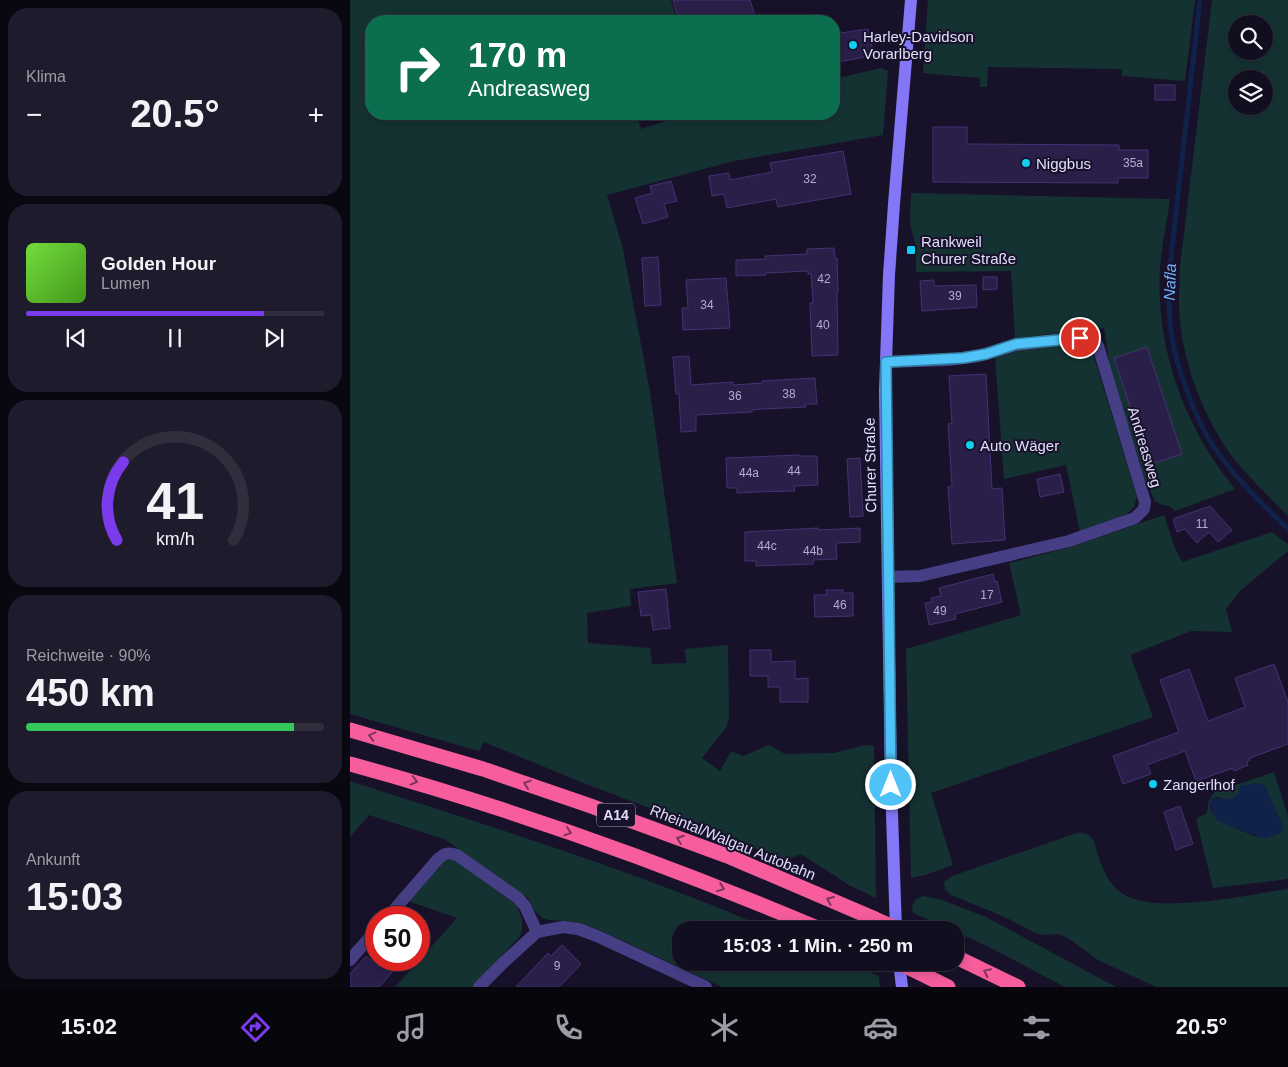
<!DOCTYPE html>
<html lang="de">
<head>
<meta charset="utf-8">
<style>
	:root { --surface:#110e1f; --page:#1e1c2c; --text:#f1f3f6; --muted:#9c9ca4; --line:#302e3d; --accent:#7c3aed }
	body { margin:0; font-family:Helvetica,sans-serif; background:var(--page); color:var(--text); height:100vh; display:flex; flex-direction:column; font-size:19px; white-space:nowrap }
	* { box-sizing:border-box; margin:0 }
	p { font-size:16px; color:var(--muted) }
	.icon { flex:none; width:28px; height:28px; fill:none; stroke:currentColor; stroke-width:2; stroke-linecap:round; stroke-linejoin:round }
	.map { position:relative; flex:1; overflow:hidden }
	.panel { display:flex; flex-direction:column; gap:8px; padding:8px; background:#090811; width:350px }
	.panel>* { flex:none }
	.hud { position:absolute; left:15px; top:15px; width:475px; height:105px; border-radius:20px; box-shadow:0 2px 12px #0003,0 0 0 1px var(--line); background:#0b6e4f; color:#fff; overflow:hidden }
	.controls { position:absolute; left:878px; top:15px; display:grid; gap:10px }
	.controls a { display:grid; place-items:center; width:45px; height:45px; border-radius:50%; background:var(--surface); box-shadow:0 2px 12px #0003,0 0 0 1px var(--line); font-size:25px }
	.speed { position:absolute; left:15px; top:906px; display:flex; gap:10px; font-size:25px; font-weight:700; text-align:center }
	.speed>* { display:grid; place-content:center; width:65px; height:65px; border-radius:50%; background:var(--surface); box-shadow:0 2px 12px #0003,0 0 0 1px var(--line); line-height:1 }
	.speed .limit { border:8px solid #d22; background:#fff; color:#111 }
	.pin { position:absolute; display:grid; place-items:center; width:42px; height:42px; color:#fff; margin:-21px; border:2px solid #fff; border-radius:50%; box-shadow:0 1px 5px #0007 }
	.me { position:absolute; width:55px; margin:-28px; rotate:0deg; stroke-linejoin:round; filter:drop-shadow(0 0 4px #0008) }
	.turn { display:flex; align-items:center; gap:18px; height:105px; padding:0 20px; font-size:22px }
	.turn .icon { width:65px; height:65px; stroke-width:2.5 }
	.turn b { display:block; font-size:35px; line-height:42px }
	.big { font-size:38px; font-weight:600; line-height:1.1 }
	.panel .widget { flex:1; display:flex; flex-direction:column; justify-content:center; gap:8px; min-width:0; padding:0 18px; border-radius:20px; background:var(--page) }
	.panel .dial { align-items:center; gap:0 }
	.dial svg { height:130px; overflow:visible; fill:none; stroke:var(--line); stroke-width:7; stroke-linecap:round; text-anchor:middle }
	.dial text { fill:var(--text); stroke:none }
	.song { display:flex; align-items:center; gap:15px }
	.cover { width:60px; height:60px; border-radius:8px; background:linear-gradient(135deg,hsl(100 70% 55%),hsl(100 70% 35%)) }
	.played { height:5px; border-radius:2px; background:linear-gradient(90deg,var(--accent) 80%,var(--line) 80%) }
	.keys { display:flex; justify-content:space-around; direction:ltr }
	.heat { display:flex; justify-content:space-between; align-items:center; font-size:28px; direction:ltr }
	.charge { height:8px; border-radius:4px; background:linear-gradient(90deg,#34c759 90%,var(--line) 0) }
	.trip { position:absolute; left:322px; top:921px; width:292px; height:50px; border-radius:20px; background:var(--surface); box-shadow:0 2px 12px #0003,0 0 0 1px var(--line); font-weight:600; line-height:50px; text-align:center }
	.tabs { display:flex; height:80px; justify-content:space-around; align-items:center; background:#07060c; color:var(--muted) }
	.tabs .icon { width:35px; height:35px }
	.tabs .current { color:var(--accent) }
	.tabs b { font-size:22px; color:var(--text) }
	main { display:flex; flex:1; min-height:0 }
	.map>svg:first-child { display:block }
	.green { fill:#153233; fill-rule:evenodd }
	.water { fill:#10224a }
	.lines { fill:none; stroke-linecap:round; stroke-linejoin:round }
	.stream { stroke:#10224a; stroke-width:5 }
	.building { fill:#2a1f49; stroke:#433274 }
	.street { stroke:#473f86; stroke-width:12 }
	.secondary { stroke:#8377f8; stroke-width:12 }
	.highway { stroke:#f75d9d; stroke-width:15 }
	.highway-bridge { stroke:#f75d9d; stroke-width:15 }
	.oneway { stroke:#7c345d }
	.route-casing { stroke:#337fa1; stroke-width:12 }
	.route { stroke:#4fc3f7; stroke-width:9 }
	.poi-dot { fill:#11cef3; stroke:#171229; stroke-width:2 }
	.labels { text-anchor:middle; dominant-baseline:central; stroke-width:4; stroke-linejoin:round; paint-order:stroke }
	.number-label { font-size:12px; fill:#b4add0 }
	.shield { fill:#171229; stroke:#a59fbd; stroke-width:1 }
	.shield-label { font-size:14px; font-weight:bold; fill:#e2dcfd }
	.poi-label { font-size:15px; fill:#e2dcfd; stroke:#171229; text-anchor:start }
	.street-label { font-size:15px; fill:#e2dcfd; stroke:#171229 }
	.water-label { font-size:16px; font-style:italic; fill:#6fb0f8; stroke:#171229 }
</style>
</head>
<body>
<main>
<section class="panel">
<div class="widget"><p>Klima</p>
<div class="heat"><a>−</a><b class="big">20.5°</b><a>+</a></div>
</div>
<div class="widget">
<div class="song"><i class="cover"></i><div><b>Golden Hour</b><p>Lumen</p></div></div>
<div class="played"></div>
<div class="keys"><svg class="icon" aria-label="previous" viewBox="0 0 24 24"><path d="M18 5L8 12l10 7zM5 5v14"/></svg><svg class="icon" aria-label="pause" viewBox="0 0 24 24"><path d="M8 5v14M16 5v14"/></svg><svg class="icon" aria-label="next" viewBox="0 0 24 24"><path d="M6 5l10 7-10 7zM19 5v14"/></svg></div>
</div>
<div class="widget dial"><svg viewBox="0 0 100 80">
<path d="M14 69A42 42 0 1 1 86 69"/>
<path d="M14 69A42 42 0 0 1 18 21" stroke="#7c3aed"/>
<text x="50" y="56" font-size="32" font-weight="700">41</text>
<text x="50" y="72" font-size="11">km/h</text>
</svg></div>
<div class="widget"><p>Reichweite · 90%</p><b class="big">450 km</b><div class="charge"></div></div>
<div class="widget"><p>Ankunft</p><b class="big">15:03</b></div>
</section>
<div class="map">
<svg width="938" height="987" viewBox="0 0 938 987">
	<rect width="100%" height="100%" fill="#171229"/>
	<g class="green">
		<polygon points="0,0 321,0 327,21 21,21 21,114 286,114 291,129 338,114 484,114 484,79 531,68 538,71 533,135 384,161 257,195 273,249 300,392 327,583 280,589 281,606 237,613 238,643 300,648 302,664 336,663 335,649 378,645 379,717 377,726 352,758 370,771 381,751 393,756 419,745 435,754 484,753 515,745 524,746 526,898 499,885 451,854 436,860 231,782 134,742 129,751 0,714"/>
		<polygon points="578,0 845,0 835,81 772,76 772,69 638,67 637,87 630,87 630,78 573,73"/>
		<path d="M862 0H938V516C921 499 904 482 888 464 853 421 828 353 829 298 829 288 830 277 830 267ZM886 24H914V51H886ZM886 79H914V106H886Z"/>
		<path d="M561 193 820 199C817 221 812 244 810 267 805 347 834 427 885 489L825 511 819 506 812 505 805 501 795 480 760 369 754 328 665 338 661 271 566 272V248L560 223Z"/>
		<polygon points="719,344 735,348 744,357 787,497 784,507 777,514 730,532 716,465 654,479 645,357 668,351"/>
		<polygon points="814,515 824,546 832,562 922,532 938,544 938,551 891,590 876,609 882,632 841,631 780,655 803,717 581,793 603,865 575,875 561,878 556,649 671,615 659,563 721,547"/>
		<path d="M924 772 938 816V879L863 888 846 819 857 813 859 799 865 792ZM915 786 931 833 907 837 881 826 863 815 860 808V799L868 797 879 801 889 795Z"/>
		<path d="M0 781C142 827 285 871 422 930H331V962L498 963 529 976 530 987H372L245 928 216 921 200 920 192 918 184 910 178 898 97 841V840L19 815 0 837Z"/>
		<path d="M727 833C732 833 737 833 741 837 745 842 746 849 748 855 754 872 761 890 779 897 816 913 897 895 938 889V987H806L748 960 718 938 708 934 694 935 685 933 657 918 601 895 595 889 594 882 602 876Z"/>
		<polygon points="98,860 104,860 167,905 172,920 172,928 170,936 122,987 45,987 107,918 58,901 93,862"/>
		<polygon points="574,896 592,900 636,917 766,987 715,987 641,948 606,932 606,930 601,930 563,913 562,906 566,899"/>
	</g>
	<path class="water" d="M907 783 915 786 933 826 931 833 915 839 868 821C862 814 860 809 860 799 872 796 878 803 888 795L890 786Z"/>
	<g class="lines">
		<path class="stream" d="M850 0 820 266C819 290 818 314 822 338 827 368 845 418 862 444 883 476 911 503 938 529"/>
	</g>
	<g class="building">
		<polygon points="323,0 400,0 405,16 389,21 329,21"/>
		<polygon points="518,29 524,55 484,63 484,34"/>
		<rect x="805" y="85" width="20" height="15"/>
		<polygon points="583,127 617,127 617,144 769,145 769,150 798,150 798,178 768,178 768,183 583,182"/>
		<polygon points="493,151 501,194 428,207 426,199 377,208 374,194 362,196 359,176 379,173 380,180 422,172 420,163"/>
		<polygon points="321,181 327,201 314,204 318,217 293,224 285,198 302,193 300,186"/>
		<polygon points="484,248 485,258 487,258 488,292 487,292 488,355 462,356 460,303 463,303 461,274 458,274 458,271 416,273 416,275 386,276 386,260 416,259 415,256 457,254 457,249"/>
		<polygon points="308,257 311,305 295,306 292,258"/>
		<polygon points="633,277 647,277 647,289 633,290"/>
		<polygon points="376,278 380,328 333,330 332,308 338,308 336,280"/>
		<polygon points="584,280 584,286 626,285 627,307 572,311 570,281"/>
		<polygon points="797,347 832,454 799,465 764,358"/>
		<polygon points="339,356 341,385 383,382 383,385 412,383 412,381 465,378 467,404 455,404 456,407 413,409 402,410 402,412 346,415 346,431 331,432 329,394 326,394 323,357"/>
		<polygon points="636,374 642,489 652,488 655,540 602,544 598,487 602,486 598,424 602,423 599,376"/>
		<polygon points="449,455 450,456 467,456 468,485 444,486 445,491 406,492 387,493 387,488 377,488 376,458"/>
		<polygon points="510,458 513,516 500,517 497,459"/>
		<polygon points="710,474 714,492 690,497 687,479"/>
		<polygon points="860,506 882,530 868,542 859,532 847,543 835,529 827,532 823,519"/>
		<polygon points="468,528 468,530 510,528 510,542 486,543 487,559 463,560 463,564 406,566 406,561 395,561 395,532"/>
		<polygon points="643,574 645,582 647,581 652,602 605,614 606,619 579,625 575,603 582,602 581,598 591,596 589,588"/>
		<polygon points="316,589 320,628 303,630 301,615 291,616 288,592"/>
		<polygon points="476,590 493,590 493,593 503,593 503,616 465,617 464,595 477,595"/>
		<polygon points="400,650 421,650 421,662 445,661 445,679 458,678 458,702 430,702 430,687 418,687 418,676 400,676"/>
		<polygon points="924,664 938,702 938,744 900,758 900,760 897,762 898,765 884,771 883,768 846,781 835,751 797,765 801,774 773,784 763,756 829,732 810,680 839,669 858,721 895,707 885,678"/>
		<polygon points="830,806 843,844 826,850 814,812"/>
		<polygon points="212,945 231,964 209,987 166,987 198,953 201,956"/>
		<polygon points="16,956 20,960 53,960 29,987 0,987 0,974"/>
	</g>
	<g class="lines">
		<g class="street">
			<polyline points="536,362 598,360 628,356 666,345 730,337 741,339 748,346 795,502 794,509 785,518 719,541 570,576 538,577"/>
			<path d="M37 918 88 859C95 853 98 852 107 855L168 898 175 906 187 932"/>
			<polyline points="0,960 26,930"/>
			<polyline points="129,987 154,962 187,932 213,927 228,929 247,936 356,987"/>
		</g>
		<g class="secondary">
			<polyline points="546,930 541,785 535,391 539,275 544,204 561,0"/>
			<polyline points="549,962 552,987"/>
		</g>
		<g class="highway">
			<polyline points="0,730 133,769 238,805 380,857 525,919"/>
			<path d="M0 764C161 808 319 865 472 930"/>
			<polyline points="606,957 668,987"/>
			<polyline points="570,973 598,987"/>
		</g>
		<g class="highway-bridge">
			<polyline points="525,919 550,930"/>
			<polyline points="547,962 570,973"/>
		</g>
	</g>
	<defs><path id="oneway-chevron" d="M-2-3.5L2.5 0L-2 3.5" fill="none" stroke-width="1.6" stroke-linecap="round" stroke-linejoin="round" transform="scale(1.25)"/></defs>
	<g class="oneway">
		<use href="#oneway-chevron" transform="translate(22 736) rotate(-165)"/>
		<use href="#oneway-chevron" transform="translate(64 781) rotate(15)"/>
		<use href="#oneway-chevron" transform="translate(177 784) rotate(-162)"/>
		<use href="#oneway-chevron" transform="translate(218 832) rotate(19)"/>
		<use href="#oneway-chevron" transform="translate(330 839) rotate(-160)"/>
		<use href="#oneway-chevron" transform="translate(371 888) rotate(21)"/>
		<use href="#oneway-chevron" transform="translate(480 900) rotate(-157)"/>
		<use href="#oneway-chevron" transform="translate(637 972) rotate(-154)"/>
	</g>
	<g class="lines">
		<defs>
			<polyline id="route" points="541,785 536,362 613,358 636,354 666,344 730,338"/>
		</defs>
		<use href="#route" class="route-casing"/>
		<use href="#route" class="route"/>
	</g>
	<g class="poi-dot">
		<circle cx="503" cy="45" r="5"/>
		<circle cx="676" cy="163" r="5"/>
		<rect x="556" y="245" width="10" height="10" rx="2.5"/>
		<circle cx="620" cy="445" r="5"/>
		<circle cx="803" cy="784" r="5"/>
	</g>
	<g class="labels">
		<g class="number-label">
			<text x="783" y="163">35a</text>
			<text x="460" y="179">32</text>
			<text x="474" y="279">42</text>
			<text x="605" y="296">39</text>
			<text x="357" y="305">34</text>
			<text x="473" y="325">40</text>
			<text x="439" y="394">38</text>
			<text x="385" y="396">36</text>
			<text x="444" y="471">44</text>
			<text x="399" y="473">44a</text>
			<text x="852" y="524">11</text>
			<text x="417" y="546">44c</text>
			<text x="463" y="551">44b</text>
			<text x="637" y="595">17</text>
			<text x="490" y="605">46</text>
			<text x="590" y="611">49</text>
			<text x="207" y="966">9</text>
		</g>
		<rect class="shield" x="247" y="803.5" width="38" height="23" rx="4"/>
		<g class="shield-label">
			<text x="266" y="815">A14</text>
		</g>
		<g class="poi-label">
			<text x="513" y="36">Harley-Davidson<tspan x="513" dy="17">Vorarlberg</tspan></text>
			<text x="686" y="163">Niggbus</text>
			<text x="571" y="241">Rankweil<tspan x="571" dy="17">Churer Straße</tspan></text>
			<text x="630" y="445">Auto Wäger</text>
			<text x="813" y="784">Zangerlhof</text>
		</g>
		<g class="street-label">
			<text transform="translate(795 447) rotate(73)">Andreasweg</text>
			<text transform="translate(520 465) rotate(-91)">Churer Straße</text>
			<text transform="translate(383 842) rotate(22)">Rheintal/Walgau Autobahn</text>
		</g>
		<g class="water-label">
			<text transform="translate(820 282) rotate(-88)">Nafla</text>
		</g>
	</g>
</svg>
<div class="controls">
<a><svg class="icon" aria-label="search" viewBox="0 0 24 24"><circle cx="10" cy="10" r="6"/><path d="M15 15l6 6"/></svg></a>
<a><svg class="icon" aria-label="layers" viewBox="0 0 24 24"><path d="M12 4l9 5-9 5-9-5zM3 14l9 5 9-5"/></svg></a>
</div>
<div class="speed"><div class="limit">50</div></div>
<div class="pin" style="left:730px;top:338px;background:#d93025"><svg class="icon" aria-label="arrive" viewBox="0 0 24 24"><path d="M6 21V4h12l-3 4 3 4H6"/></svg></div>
<svg class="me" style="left:541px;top:785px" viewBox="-20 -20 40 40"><circle r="17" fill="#4fc3f7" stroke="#fff" stroke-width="3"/><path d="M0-11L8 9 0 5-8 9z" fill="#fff"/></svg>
<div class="trip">15:03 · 1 Min. · 250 m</div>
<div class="hud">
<div class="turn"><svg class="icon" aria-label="right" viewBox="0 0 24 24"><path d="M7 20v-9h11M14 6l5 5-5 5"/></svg><div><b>170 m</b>Andreasweg</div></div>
</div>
</div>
</main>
<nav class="tabs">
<b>15:02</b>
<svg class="icon current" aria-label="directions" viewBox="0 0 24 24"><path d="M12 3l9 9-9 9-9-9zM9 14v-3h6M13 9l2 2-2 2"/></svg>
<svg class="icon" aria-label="music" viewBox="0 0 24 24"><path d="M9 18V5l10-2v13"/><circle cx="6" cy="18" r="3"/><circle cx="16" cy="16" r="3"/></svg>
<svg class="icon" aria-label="phone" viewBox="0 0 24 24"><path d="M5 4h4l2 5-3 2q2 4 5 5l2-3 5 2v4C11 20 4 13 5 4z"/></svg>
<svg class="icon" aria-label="climate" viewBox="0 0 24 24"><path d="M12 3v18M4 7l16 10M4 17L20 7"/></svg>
<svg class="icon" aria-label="car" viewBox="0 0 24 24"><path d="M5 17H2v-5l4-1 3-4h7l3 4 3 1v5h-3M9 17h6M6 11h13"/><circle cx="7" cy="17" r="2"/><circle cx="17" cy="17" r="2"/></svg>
<svg class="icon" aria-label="filters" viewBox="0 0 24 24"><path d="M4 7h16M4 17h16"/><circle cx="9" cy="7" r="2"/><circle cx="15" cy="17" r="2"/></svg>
<b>20.5°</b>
</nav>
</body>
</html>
